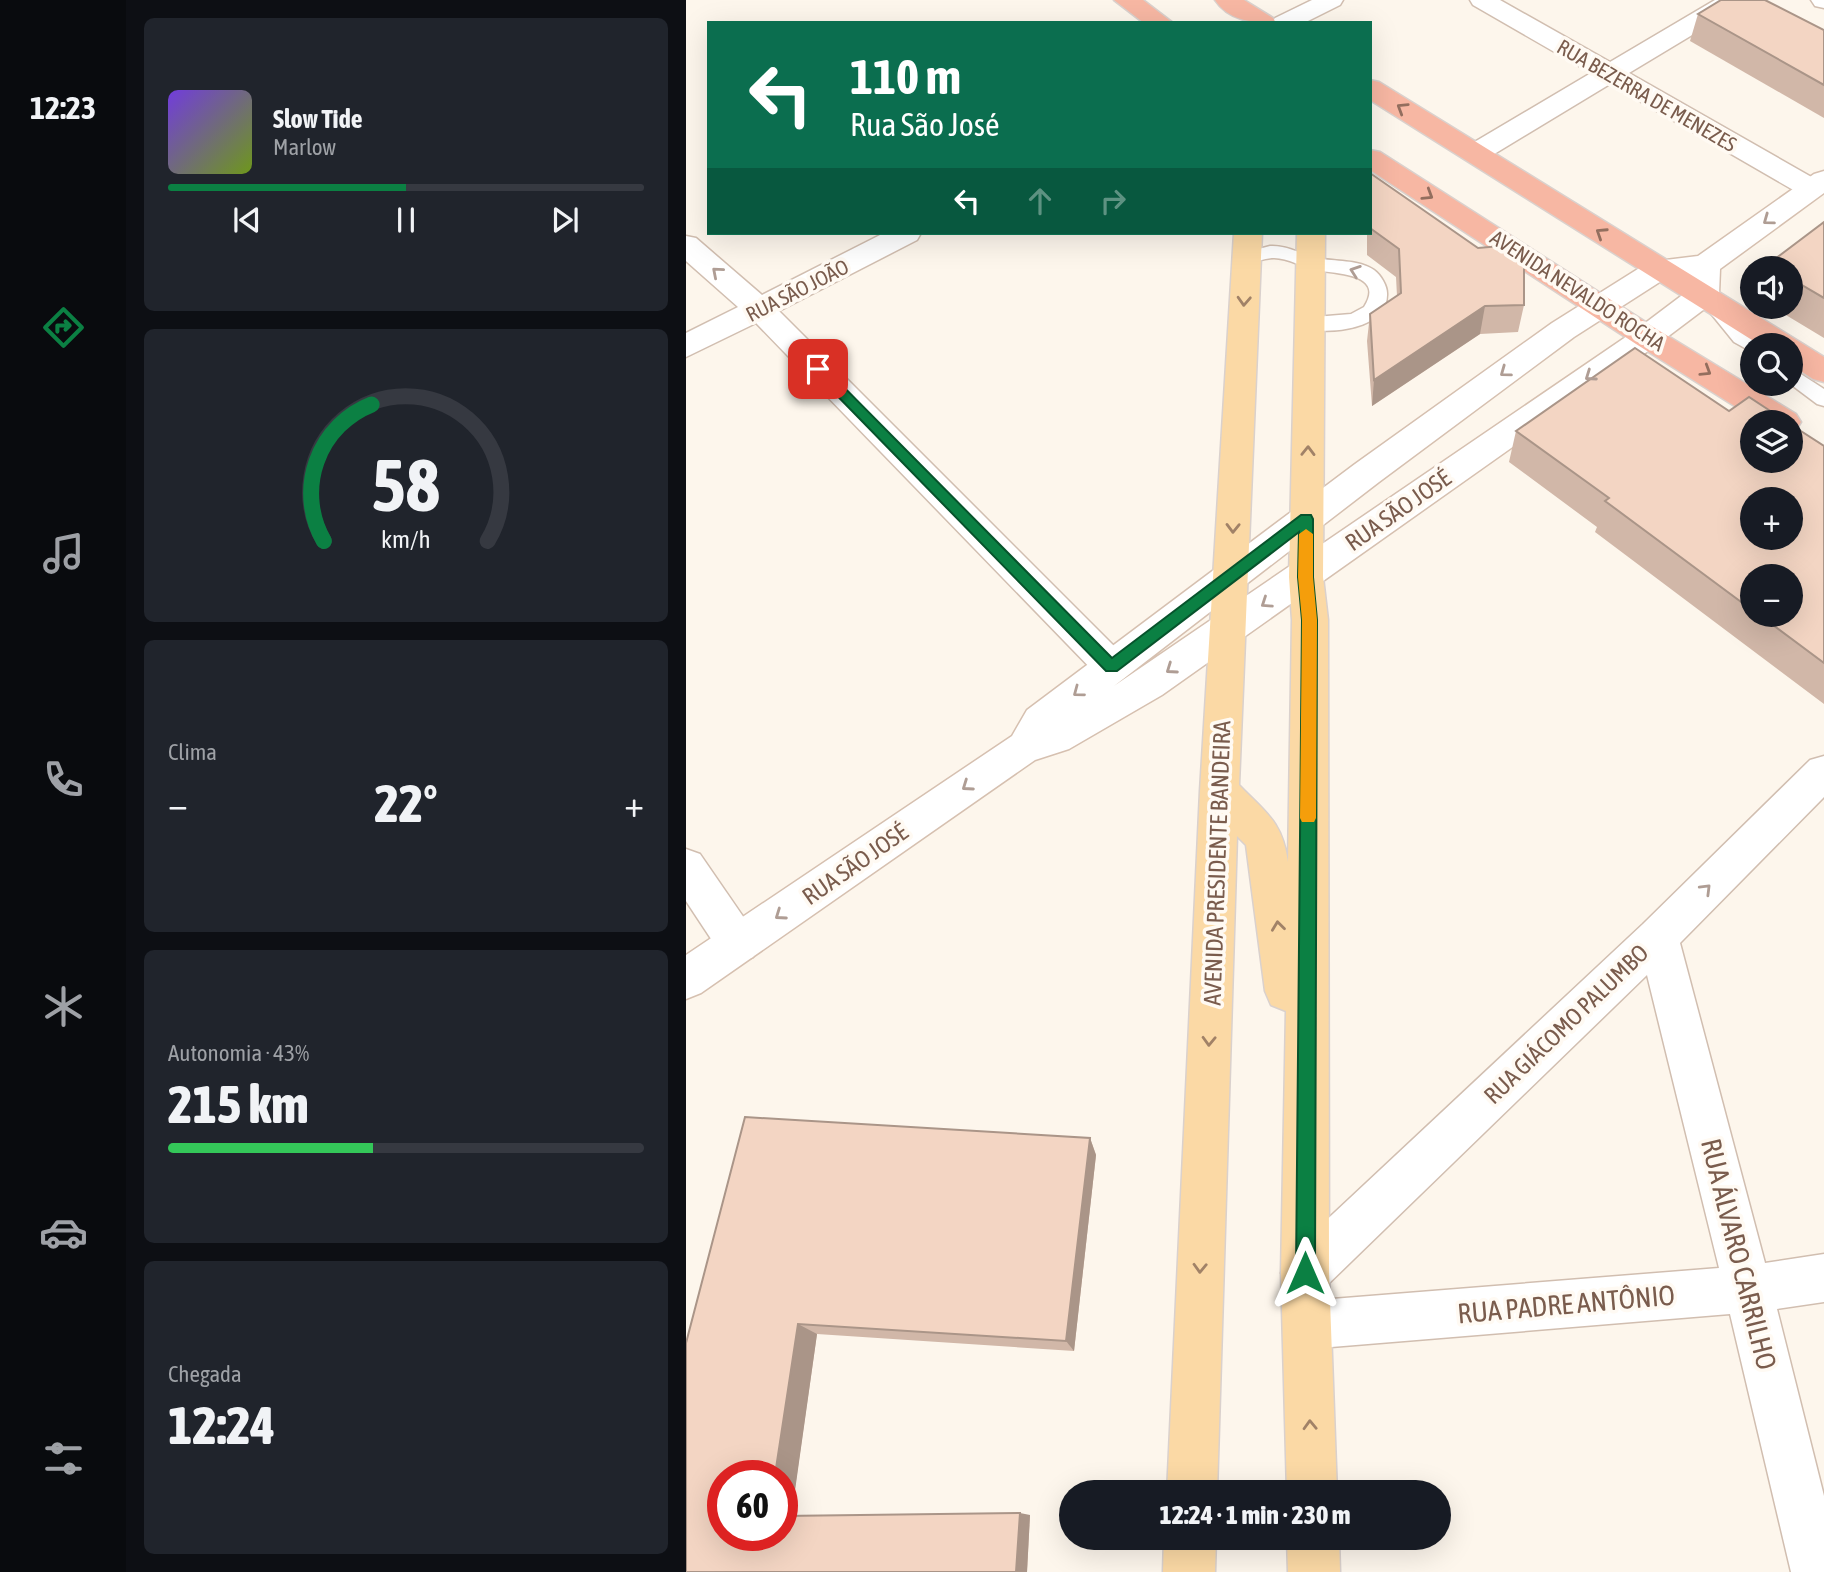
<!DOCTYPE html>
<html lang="pt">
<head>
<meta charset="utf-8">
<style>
	:root { --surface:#171b24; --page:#20242c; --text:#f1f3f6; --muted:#9ea1a6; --line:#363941; --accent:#0b8043 }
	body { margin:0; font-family:"Asap Condensed",sans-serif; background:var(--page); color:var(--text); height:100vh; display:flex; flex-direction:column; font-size:26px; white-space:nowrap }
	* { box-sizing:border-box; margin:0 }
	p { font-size:23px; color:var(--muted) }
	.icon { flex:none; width:38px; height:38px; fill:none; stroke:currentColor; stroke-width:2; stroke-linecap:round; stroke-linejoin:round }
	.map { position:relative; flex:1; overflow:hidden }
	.drawer { display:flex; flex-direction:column; gap:18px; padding:18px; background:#0d0f14; width:560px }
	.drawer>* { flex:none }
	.top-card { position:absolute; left:21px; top:21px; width:665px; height:214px; border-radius:0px; box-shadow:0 7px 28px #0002; background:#0b6e4f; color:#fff; overflow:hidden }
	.fabs { position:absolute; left:1054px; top:256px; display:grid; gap:14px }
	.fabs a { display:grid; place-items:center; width:63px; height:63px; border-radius:50%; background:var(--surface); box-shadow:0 7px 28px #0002; font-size:35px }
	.speed { position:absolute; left:21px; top:1460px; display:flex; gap:14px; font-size:35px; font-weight:700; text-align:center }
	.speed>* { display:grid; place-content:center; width:91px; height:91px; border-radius:50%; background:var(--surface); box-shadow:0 7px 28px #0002; line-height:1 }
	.speed .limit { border:10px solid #d22; background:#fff; color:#111 }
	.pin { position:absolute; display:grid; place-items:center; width:60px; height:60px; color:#fff; margin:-30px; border-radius:14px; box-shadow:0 4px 10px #0006 }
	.me { position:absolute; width:77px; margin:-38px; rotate:0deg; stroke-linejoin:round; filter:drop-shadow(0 0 5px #0008) }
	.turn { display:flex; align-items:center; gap:24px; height:147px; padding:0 28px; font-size:32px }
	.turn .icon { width:91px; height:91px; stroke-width:2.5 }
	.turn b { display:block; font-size:49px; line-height:60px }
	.lanes { display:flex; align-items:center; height:66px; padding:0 28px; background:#0003; justify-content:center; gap:35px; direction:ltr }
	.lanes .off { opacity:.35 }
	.big { font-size:52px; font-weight:800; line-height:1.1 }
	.drawer .card { flex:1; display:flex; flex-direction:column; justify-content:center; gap:10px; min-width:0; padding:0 24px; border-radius:10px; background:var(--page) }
	.drawer .dial { align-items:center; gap:0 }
	.dial svg { height:182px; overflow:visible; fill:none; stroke:var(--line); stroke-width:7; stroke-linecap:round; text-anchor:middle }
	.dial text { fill:var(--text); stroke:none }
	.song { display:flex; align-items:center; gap:21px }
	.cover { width:84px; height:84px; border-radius:10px; background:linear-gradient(135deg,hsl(260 70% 55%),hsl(80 70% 35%)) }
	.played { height:7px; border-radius:4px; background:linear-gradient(90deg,var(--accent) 50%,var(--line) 50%) }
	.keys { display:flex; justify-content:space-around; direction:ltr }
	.heat { display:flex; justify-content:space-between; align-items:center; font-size:38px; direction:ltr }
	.charge { height:10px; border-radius:5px; background:linear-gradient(90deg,#34c759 43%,var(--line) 0) }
	.trip { position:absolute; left:373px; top:1480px; width:392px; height:70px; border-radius:35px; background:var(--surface); box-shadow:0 7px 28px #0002; font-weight:800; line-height:70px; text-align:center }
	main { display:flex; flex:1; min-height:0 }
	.menu { display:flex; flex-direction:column; width:126px; justify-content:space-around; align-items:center; background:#090b0e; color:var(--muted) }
	.menu .icon { width:49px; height:49px }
	.menu .current { color:var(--accent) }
	.menu b { font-size:32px; color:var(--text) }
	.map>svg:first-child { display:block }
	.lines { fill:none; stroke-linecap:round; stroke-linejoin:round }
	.lane-casing { stroke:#d1beb0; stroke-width:3 }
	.street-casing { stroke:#d1beb0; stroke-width:3 }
	.secondary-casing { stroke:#d6c0b0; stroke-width:3 }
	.primary-casing { stroke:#dad1cd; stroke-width:3 }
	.highway-casing { stroke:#dad1cd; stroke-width:3 }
	.lane { fill:#fff; fill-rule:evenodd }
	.street { fill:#fff; fill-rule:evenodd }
	.secondary { fill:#fff; fill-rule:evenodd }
	.primary { fill:#fbd9a5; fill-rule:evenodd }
	.highway { fill:#f7b7a3; fill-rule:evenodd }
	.wall { fill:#d1b7a8; fill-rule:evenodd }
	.shaded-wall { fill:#aa9588 }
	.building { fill:#f3d5c3; stroke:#aa9588; stroke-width:2; fill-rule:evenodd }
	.oneway { stroke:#936e5e }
	.oneway2 { stroke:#af9d94 }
	.oneway3 { stroke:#a18267 }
	.route { fill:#0b8043; stroke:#07532c; stroke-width:2 }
	.slow { fill:#f59e0b }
	.labels { text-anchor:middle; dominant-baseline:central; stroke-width:7; stroke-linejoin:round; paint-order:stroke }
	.far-street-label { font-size:21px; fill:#7a5c4d; stroke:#fffaf3 }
	.street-label { font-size:24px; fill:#7a5c4d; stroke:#fffaf3 }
	.near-street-label { font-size:28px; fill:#7a5c4d; stroke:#fffaf3 }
</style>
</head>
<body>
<main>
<nav class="menu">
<b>12:23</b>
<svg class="icon current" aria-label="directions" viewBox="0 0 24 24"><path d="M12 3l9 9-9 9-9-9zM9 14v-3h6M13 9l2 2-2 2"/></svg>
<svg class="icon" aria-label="music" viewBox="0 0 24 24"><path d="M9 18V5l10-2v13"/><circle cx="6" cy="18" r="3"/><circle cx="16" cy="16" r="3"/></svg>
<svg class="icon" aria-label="phone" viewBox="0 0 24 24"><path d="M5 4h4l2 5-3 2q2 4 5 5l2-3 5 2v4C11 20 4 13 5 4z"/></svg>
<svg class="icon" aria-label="climate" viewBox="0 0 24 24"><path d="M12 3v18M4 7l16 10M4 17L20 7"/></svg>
<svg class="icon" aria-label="car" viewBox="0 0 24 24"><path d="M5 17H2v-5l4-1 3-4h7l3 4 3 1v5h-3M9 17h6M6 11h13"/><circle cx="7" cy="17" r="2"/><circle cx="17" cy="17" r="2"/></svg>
<svg class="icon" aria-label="filters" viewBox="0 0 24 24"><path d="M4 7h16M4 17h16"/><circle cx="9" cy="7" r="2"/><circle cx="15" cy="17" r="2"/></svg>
</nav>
<section class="drawer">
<div class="card">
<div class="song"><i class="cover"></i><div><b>Slow Tide</b><p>Marlow</p></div></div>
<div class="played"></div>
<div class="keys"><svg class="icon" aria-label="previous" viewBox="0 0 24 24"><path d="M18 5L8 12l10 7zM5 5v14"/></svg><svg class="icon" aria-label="pause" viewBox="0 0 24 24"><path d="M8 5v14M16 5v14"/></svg><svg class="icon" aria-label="next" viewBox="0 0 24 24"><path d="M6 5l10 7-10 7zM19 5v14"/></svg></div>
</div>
<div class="card dial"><svg viewBox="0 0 100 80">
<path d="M14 69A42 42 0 1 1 86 69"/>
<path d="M14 69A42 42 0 0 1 35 9" stroke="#0b8043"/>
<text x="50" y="56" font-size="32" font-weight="700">58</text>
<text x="50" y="72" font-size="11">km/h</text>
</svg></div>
<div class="card"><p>Clima</p>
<div class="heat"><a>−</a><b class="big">22°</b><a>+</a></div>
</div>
<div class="card"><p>Autonomia · 43%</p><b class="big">215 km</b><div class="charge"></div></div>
<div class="card"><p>Chegada</p><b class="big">12:24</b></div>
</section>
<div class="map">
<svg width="1138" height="1572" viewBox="0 0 1138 1572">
	<rect width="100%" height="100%" fill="#fdf6ec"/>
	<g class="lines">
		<defs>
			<g id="lane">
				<path d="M584 246C601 245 614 254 631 258 649 262 672 259 688 270 695 275 701 286 701 293 703 330 642 335 617 328L614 323 617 318 665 314 678 307C700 273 649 274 630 270 616 267 602 258 588 258 579 258 570 262 561 264L552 258 554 254Z"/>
				<polygon points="1028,299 1035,300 1076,345 1066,345 1066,352 1048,342 1018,305 1021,300"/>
				<polygon points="1104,367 1138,389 1138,406 1131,404 1103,383"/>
			</g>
			<g id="street">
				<polygon points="626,0 657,0 654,5 618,23 586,23 589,18"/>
				<polygon points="784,0 814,0 924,62 1029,0 1059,0 1056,5 943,73 1136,183 1138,192 1126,198 1116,195 924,84 800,159 790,161 780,159 776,153 780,147 905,73 787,5"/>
				<polygon points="1125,0 1138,0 1138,8 1129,6"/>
				<polygon points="198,233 235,233 231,240 93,311 439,657 444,667 439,677 426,682 413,677 70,323 0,357 0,333 52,307 0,261 0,236 10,238 76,295"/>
				<polygon points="1138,756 1138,797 994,943 1079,1263 1138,1254 1138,1302 1091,1309 1138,1496 1138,1572 1105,1572 1044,1314 621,1349 604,1342 597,1325 604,1308 621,1301 1033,1268 961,975 636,1290 619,1297 602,1290 595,1273 602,1256 957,924 1124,760"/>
				<polygon points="0,849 14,854 67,931 73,944 67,957 52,963 37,957 0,901"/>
			</g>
			<path id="secondary" d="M1138 171V193L1034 269 1033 294 1029 301 972 344 476 695 383 749 349 760 15 993 0 999V955L326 736 341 710 669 464 866 323 963 262 1012 256 1128 174ZM1004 276 1003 290 950 330 428 686 693 482 888 337 980 278Z"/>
			<g id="primary">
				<path d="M548 233H576L553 785C580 813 596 821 602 862L606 620 603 577 611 233H639L637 577 642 620 643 1273 651 1493H601L595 1273 600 1011 585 1005 579 991 560 845 551 836 531 1493H481L514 791Z"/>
				<polygon points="478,1538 530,1538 529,1572 477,1572"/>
				<polygon points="601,1538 653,1538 654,1572 602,1572"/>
			</g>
			<g id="highway">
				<polygon points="428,0 457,0 487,23 458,23"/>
				<path d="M529 0H558L587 18 590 23C567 23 543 21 529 0Z"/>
				<polygon points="684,80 693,82 1138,357 1138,382 1127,379 1104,364 1104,345 1074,345 684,100"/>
				<polygon points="684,150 694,152 972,330 1110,414 1115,422 1110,430 1104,432 1104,422 1074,422 950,344 684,170"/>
			</g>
		</defs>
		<use href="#lane" class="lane-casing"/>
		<use href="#street" class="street-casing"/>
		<use href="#secondary" class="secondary-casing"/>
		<use href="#primary" class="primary-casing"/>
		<use href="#highway" class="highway-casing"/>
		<use href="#lane" class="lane"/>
		<use href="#street" class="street"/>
		<use href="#secondary" class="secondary"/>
		<use href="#primary" class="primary"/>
		<use href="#highway" class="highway"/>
	</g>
	<g class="wall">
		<polygon points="1012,14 1138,30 1138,118 1004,41"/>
		<polygon points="684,173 838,305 832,332 794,334 686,406 681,341 684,314 711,296 710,277 681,255 681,233 684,233"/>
		<polygon points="1138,222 1138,338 1085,306 1104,306 1104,268 1079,268 1081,265"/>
		<path d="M1043 411 1138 446V704L909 532 911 527 823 462 830 431ZM1066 576 1104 614H1066Z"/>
		<polygon points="404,1138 410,1155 388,1351 131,1334 105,1516 344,1515 341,1572 0,1572 0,1343"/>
	</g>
	<g class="shaded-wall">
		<polygon points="799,306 794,334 686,406 688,380"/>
		<polygon points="404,1138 410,1155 388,1351 380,1341"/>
		<polygon points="112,1324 131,1334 105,1519 96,1518 96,1475 89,1475"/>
		<polygon points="334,1513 344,1515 341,1572 330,1572"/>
	</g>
	<g class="building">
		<polygon points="1035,0 1079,0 1138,30 1138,85 1012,14"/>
		<polygon points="684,173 792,248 838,244 838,305 799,306 688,380 684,314 715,293 713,249 684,228"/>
		<polygon points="1138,222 1138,298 1104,278 1104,268 1086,268 1081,265"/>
		<path d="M949 348 1043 411 1063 397 1101 422H1066V460H1104V424L1138 446V663L1072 614H1104V576H1066V610L919 501 923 498 830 431ZM1066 499H1104V537H1066Z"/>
		<polygon points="59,1117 404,1138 380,1341 112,1324 89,1475 37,1475 37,1535 96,1535 96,1516 334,1513 330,1572 0,1572 0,1343"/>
	</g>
	<defs><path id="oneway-chevron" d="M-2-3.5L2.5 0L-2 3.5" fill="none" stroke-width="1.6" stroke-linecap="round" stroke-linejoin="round" transform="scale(1.75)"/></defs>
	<g class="oneway">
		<use href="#oneway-chevron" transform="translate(716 108) rotate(-148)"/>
		<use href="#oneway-chevron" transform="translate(742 195) rotate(32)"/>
		<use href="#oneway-chevron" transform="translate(915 233) rotate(-147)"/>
		<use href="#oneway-chevron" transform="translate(1020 371) rotate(32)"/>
	</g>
	<g class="oneway2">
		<use href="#oneway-chevron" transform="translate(1082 220) rotate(144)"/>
		<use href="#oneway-chevron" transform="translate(669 271) rotate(-161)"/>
		<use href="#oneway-chevron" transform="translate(31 272) rotate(-139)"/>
		<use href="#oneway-chevron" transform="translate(819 372) rotate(144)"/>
		<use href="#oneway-chevron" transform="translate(904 376) rotate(145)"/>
		<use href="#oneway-chevron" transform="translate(580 603) rotate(146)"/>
		<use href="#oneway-chevron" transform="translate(485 669) rotate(145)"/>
		<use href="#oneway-chevron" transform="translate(392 692) rotate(143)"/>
		<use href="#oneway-chevron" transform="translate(281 786) rotate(145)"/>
		<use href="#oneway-chevron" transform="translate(1020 889) rotate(-45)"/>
		<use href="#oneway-chevron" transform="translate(94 915) rotate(145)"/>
	</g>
	<g class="oneway3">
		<use href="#oneway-chevron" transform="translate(558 301) rotate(93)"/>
		<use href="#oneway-chevron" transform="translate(622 451) rotate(-89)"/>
		<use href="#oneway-chevron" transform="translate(547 528) rotate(91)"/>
		<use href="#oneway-chevron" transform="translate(592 926) rotate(-97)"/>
		<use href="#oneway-chevron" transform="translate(523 1041) rotate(92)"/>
		<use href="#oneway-chevron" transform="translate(514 1268) rotate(92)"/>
		<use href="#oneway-chevron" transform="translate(624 1425) rotate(-92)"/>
	</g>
	<polygon class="route" points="132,364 137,366 426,658 615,515 625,515 627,519 627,577 631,620 629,1273 626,1279 619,1282 612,1279 610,1273 616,620 612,577 613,532 431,671 420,671 128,372 128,366"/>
	<polygon class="slow" points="620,529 627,534 627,577 631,620 630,818 628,822 616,822 614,818 616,620 612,577 613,534"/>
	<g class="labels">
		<g class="far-street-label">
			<text transform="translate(961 95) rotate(30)">RUA BEZERRA DE MENEZES</text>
			<text transform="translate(111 290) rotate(-27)">RUA SÃO JOÃO</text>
			<text transform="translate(892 290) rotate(33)">AVENIDA NEVALDO ROCHA</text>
		</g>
		<g class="street-label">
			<text transform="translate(712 510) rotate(-35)">RUA SÃO JOSÉ</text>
			<text transform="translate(531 863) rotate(-88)">AVENIDA PRESIDENTE BANDEIRA</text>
			<text transform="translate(169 864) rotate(-35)">RUA SÃO JOSÉ</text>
			<text transform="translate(880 1024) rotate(-44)">RUA GIÁCOMO PALUMBO</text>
		</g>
		<g class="near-street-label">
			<text transform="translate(1053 1254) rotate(76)">RUA ÁLVARO CARRILHO</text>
			<text transform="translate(880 1304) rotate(-5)">RUA PADRE ANTÔNIO</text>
		</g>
	</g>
</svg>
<div class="fabs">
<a><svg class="icon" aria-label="sound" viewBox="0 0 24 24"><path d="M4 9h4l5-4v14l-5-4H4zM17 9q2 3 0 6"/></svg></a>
<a><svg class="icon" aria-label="search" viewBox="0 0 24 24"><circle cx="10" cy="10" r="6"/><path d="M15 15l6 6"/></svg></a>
<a><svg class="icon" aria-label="layers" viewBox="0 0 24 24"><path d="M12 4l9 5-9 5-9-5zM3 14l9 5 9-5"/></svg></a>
<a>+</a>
<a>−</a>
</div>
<div class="speed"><div class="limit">60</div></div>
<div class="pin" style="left:132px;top:369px;background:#d93025"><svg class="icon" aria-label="arrive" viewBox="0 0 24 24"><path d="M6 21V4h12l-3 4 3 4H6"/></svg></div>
<svg class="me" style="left:619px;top:1273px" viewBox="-20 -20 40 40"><path d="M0-17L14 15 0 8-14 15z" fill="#0b8043" stroke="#fff" stroke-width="4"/></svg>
<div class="trip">12:24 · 1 min · 230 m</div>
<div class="top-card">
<div class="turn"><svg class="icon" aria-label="left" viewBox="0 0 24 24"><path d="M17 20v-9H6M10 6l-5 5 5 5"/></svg><div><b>110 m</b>Rua São José</div></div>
<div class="lanes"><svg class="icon" aria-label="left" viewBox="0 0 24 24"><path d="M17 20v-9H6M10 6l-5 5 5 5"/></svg><svg class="icon off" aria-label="ahead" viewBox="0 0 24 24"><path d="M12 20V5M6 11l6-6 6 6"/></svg><svg class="icon off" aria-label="right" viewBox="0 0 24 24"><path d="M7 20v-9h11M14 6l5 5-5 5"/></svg></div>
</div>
</div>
</main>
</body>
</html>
